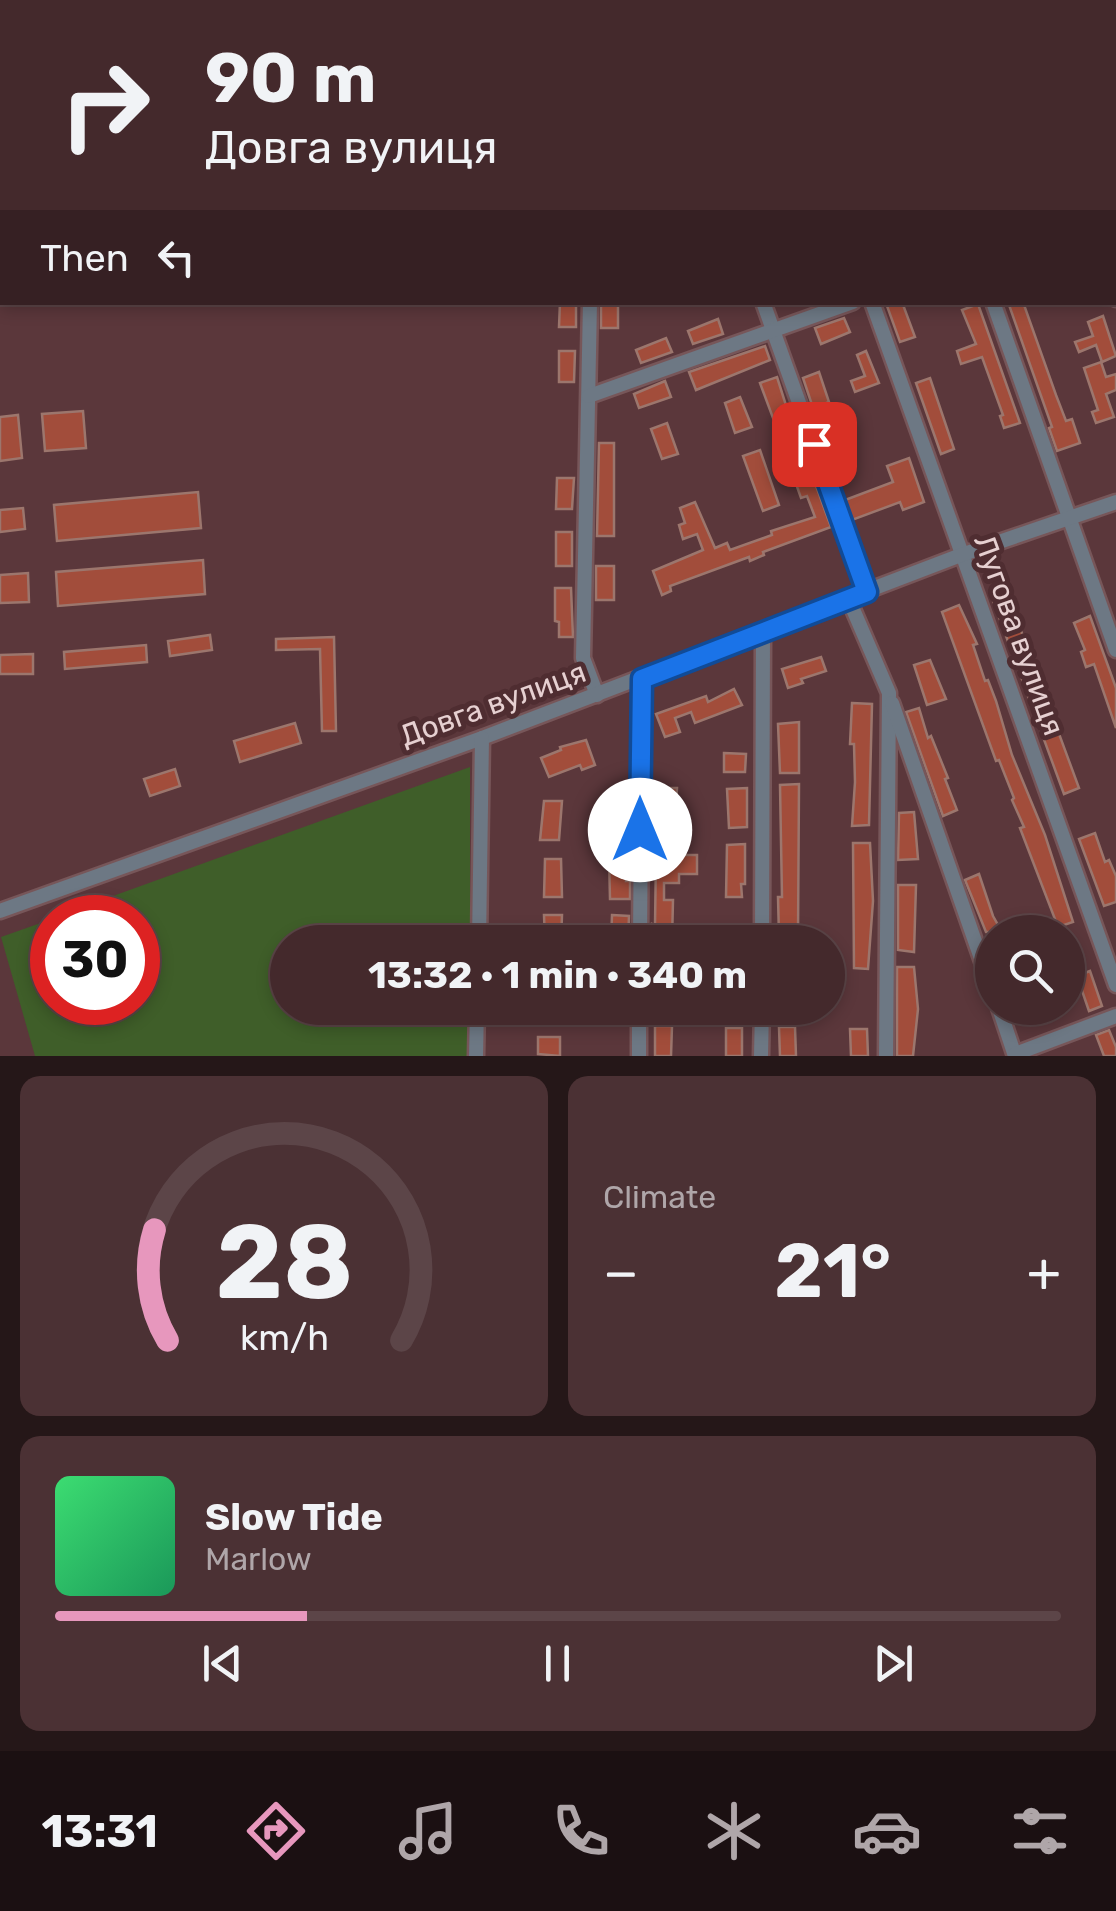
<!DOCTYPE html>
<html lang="en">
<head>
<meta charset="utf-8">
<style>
	:root { --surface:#44292c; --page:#4b3134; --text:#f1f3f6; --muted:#afa6a9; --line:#5c4548; --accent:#e797bd }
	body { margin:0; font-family:Rubik,sans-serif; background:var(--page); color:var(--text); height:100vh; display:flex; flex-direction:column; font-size:38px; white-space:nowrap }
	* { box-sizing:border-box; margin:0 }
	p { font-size:32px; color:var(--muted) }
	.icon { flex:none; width:55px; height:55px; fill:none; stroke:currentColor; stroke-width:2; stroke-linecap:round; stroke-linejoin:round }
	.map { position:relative; height:1056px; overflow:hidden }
	.drawer { display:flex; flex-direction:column; gap:20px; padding:20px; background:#251718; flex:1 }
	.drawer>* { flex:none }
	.guide { position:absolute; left:0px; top:0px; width:1118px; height:305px; box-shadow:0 5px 15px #0003,0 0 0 2px var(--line); background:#44292c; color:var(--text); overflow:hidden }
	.fabs { position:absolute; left:975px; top:915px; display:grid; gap:20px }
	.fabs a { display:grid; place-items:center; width:110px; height:110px; border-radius:50%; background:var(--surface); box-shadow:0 5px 15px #0003,0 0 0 2px var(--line); font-size:50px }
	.speed { position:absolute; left:30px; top:895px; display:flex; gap:20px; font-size:50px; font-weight:700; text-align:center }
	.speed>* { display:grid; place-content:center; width:130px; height:130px; border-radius:50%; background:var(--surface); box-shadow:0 5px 15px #0003,0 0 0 2px var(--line); line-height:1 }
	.speed .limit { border:15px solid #d22; background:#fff; color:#111 }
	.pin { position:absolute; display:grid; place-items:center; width:85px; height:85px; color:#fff; margin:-42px; border-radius:20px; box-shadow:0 5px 15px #0006 }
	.me { position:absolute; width:110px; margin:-55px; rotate:0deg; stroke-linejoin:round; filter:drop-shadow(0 0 8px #0008) }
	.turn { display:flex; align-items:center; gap:35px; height:210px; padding:0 40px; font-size:45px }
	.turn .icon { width:130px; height:130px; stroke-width:2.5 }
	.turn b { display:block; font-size:70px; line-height:85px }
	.then { display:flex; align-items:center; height:95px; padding:0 40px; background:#0003; gap:20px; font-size:38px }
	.big { font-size:75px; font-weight:700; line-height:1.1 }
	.drawer .widget { flex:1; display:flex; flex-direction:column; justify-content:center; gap:15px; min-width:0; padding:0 35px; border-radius:20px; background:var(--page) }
	.drawer .dial { align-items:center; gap:0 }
	.dial svg { height:260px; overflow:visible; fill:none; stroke:var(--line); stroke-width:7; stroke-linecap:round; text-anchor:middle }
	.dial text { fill:var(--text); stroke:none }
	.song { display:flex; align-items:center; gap:30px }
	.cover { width:120px; height:120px; border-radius:15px; background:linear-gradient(135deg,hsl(140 70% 55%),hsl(150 70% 35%)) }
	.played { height:10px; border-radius:5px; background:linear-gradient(90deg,var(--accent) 25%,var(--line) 25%) }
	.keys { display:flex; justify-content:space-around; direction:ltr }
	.heat { display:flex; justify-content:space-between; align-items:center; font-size:55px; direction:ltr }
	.drawer .tiles { flex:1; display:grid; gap:20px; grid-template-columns:1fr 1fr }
	.widget:last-child { grid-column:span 2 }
	.trip { position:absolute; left:270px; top:925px; width:575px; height:100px; border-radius:50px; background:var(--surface); box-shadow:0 5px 15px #0003,0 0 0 2px var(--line); font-weight:700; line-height:100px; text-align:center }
	.tabs { display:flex; height:160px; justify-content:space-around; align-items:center; background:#1b1012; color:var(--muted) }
	.tabs .icon { width:70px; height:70px }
	.tabs .current { color:var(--accent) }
	.tabs b { font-size:45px; color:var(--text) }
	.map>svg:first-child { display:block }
	.green { fill:#3f5e29 }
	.building { fill:#a24d3b; stroke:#9c766d; stroke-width:2.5 }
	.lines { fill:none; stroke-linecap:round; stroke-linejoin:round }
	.minor-casing { stroke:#775659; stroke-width:19 }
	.minor { stroke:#6d7884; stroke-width:14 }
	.route-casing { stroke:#114b97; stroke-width:25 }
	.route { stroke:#1a73e8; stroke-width:18 }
	.labels { text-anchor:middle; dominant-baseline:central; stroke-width:10; stroke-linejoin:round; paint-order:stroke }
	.street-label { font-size:30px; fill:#e6d0d1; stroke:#4f2d31 }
</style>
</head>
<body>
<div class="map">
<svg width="1116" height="1056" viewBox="0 0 1116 1056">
	<rect width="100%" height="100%" fill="#5b373b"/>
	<polygon class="green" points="470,767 470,942 288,942 288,1008 471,1008 471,1056 35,1056 1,937 52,919 52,1002 138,1002 138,918 55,917"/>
	<g class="building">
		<polygon points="560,302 576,302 576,327 559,327"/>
		<rect x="601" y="302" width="17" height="26"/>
		<polygon points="896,302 902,302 915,337 900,342 887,306"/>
		<polygon points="1008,302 1023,302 1056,395 1066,421 1072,419 1080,443 1057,451 1049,428 1052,427"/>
		<polygon points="978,304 1020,423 1004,428 1000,416 1003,415 982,357 961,364 957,351 976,344 962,310"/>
		<polygon points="1103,316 1116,356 1102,362 1096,345 1079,352 1075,342 1093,336 1088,322"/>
		<polygon points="844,318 850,332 821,344 815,328"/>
		<polygon points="718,319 723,334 693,344 688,331"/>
		<polygon points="666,338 672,352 641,363 636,350"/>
		<polygon points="765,346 770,360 696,390 689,372"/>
		<polygon points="559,351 575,351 574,382 559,382"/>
		<polygon points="866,351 879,383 855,392 851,381 865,376 857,355"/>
		<polygon points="1101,362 1106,377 1116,374 1116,390 1106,394 1114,417 1096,423 1092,412 1098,410 1084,368"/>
		<polygon points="819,372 829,402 813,408 803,378"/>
		<polygon points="777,377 797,440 783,445 760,383"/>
		<polygon points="930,378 954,449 941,454 916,383"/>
		<polygon points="665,381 671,397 639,408 634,394"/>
		<polygon points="740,397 752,427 735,433 725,403"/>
		<polygon points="83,411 86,448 45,451 42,414"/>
		<polygon points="18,415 22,458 0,461 0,417"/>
		<polygon points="667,423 678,454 662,459 651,429"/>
		<polygon points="599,443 614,443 614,536 597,536"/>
		<polygon points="760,450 779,505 763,511 743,456"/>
		<polygon points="909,458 924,502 903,510 900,502 852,520 845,500 893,482 887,466"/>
		<polygon points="807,461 831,527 763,552 764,555 750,561 749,557 670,586 671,591 662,595 653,571 703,550 697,534 683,539 679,525 685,523 680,508 695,502 715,548 727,543 730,550 772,535 771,531 815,517 807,496 801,498 790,467"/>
		<polygon points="557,478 574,478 572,509 556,509"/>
		<polygon points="198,492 201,528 57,541 54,505"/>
		<polygon points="23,508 25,529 0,532 0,510"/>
		<rect x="556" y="532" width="16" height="34"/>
		<polygon points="203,560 205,594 58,606 56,572"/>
		<rect x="596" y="566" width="18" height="34"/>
		<polygon points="28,573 29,602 0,603 0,575"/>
		<polygon points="555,588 571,588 573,637 559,637 559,622 555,621"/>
		<polygon points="1006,590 1079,788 1064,794 991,595"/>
		<polygon points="959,605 977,644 973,645 985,681 988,680 996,701 1012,755 1045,835 1073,922 1058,927 1020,828 1024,827 1012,800 1014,798 999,760 996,761 942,612"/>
		<polygon points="1090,616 1116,688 1116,728 1094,664 1086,667 1081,652 1085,650 1074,623"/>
		<polygon points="210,635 212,650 170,656 168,641"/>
		<polygon points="334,637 336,731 322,731 320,649 276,650 276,639"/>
		<polygon points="146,645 147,662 65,669 64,652"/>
		<polygon points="33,654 33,674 0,674 0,655"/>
		<polygon points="821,657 826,671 801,679 803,683 788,688 782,669"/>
		<polygon points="930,660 946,699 927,705 914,665"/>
		<polygon points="734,689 742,705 695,723 691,712 675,718 680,732 665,737 656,714 706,696 708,702"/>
		<polygon points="852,703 872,704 869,825 852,826 855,782 854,744 850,744"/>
		<polygon points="919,708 928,738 931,736 948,778 945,779 957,810 943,816 906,712"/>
		<polygon points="799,722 799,773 780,773 778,724"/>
		<polygon points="295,723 301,743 240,762 234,741"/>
		<polygon points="586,740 595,765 582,770 580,765 549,777 541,758 561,750 560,747"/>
		<polygon points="724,753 746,754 745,772 724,772"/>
		<polygon points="175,769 180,786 150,796 144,779"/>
		<polygon points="799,784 798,937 779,937 778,897 782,897 780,785"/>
		<polygon points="657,788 677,788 676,805 672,805 674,855 697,855 697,874 679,874 679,883 664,883 664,900 673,900 672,942 651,941 652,924 655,925"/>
		<polygon points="747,788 747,827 729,828 727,789"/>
		<polygon points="544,801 562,801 559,840 540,840"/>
		<polygon points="610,803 630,803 628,841 610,841"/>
		<polygon points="914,812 918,859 898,860 899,813"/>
		<polygon points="1095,833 1105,862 1109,860 1116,876 1116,902 1104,906 1079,839"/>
		<polygon points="853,843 870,843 873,901 868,969 854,968"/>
		<polygon points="745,844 745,884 741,884 742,897 726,897 727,845"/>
		<polygon points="609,857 628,859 626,881 630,881 630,899 610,899"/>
		<polygon points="545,859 561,859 562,897 544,897"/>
		<polygon points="979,874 993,916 1002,932 986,932 965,880"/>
		<polygon points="898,885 916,885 914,952 898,950"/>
		<polygon points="544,915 562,915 561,942 545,942"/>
		<polygon points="612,915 629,916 628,942 611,942"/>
		<polygon points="726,925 745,926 745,942 726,942"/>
		<polygon points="897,967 914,967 918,1009 913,1056 897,1056"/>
		<polygon points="1090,971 1102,1006 1089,1011 1077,976"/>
		<polygon points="655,1026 672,1026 671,1056 655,1056"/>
		<polygon points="779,1027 795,1027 796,1056 780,1056"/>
		<rect x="726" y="1028" width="16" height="28"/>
		<polygon points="850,1029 867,1029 868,1056 851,1056"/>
		<polygon points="1109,1030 1116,1047 1116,1056 1104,1056 1096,1035"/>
		<polygon points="538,1037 560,1037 560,1056 538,1054"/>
	</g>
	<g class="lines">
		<defs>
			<g id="minor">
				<polyline points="656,0 657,2"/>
				<polyline points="764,0 765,2"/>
				<polyline points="885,0 886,2"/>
				<polyline points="1009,0 1010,2"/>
				<polyline points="596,2 596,0"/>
				<polyline points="741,2 749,0"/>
				<polyline points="1115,207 1116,206"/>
				<polyline points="1115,296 1116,299"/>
				<polyline points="590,302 583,658 597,695"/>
				<polyline points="763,302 867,593"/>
				<polyline points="872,302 1116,985"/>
				<polyline points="993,302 1116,650"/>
				<polyline points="589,396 853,302"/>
				<polyline points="849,600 889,693 886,1056"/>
				<polyline points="892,703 992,990"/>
				<polyline points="0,911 482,738 961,555 1116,502"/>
				<polyline points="479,942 482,738"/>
				<polyline points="640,942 642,679"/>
				<polyline points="762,942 763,633"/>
				<polyline points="999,1008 1015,1056"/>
				<polyline points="1015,1054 1116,1016"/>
				<polyline points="476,1056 477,1008"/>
				<polyline points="639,1056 639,1008"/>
				<polyline points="761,1056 762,1008"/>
			</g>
		</defs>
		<use href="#minor" class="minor-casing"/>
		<use href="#minor" class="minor"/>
	</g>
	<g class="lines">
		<defs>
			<polyline id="route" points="640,830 642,679 867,592 814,444"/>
		</defs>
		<use href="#route" class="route-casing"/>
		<use href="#route" class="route"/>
	</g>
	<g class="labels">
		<g class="street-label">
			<text transform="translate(1019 635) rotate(70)">Лугова вулиця</text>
			<text transform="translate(493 704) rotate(-20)">Довга вулиця</text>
		</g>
	</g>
</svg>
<div class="fabs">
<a><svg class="icon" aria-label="search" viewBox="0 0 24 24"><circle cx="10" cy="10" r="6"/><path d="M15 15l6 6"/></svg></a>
</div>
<div class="speed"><div class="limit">30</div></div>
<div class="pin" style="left:814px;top:444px;background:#d93025"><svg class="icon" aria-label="arrive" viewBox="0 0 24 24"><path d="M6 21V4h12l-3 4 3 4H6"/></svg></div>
<svg class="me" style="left:640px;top:830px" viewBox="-20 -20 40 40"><circle r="19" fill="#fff"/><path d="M0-13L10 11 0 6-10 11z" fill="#1a73e8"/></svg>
<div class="trip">13:32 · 1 min · 340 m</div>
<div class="guide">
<div class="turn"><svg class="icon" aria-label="right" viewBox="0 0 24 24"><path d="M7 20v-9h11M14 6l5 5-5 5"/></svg><div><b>90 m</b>Довга вулиця</div></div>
<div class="then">Then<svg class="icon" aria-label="left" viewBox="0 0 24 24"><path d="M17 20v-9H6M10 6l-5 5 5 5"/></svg></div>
</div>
</div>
<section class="drawer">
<div class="tiles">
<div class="widget dial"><svg viewBox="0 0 100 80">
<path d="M14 69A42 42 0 1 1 86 69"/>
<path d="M14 69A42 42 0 0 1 10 35" stroke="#e797bd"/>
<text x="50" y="56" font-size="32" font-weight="700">28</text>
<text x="50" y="72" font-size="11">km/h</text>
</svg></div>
<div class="widget"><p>Climate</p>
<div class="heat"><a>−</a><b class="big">21°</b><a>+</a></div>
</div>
<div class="widget">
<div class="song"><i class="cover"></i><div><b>Slow Tide</b><p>Marlow</p></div></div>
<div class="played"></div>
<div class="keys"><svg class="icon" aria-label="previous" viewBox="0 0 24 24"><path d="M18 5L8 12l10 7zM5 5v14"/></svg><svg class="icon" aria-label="pause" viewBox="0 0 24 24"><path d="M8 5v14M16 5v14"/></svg><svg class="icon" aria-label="next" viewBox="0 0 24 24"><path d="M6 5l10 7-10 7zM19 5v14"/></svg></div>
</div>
</div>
</section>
<nav class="tabs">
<b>13:31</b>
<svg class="icon current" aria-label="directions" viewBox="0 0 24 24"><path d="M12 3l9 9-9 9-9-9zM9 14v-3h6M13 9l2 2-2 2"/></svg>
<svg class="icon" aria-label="music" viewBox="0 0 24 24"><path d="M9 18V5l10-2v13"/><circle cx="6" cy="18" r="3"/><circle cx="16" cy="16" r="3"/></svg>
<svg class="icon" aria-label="phone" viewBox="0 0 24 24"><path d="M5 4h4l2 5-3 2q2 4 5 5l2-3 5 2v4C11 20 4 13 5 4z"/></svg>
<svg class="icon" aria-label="climate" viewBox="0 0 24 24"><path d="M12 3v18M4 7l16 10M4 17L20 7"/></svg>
<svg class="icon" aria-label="car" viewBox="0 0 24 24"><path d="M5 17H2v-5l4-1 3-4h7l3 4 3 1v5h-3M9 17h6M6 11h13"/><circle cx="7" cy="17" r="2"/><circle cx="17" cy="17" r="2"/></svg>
<svg class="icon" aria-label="filters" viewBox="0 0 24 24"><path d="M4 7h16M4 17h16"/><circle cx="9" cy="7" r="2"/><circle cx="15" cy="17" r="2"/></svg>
</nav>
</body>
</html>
